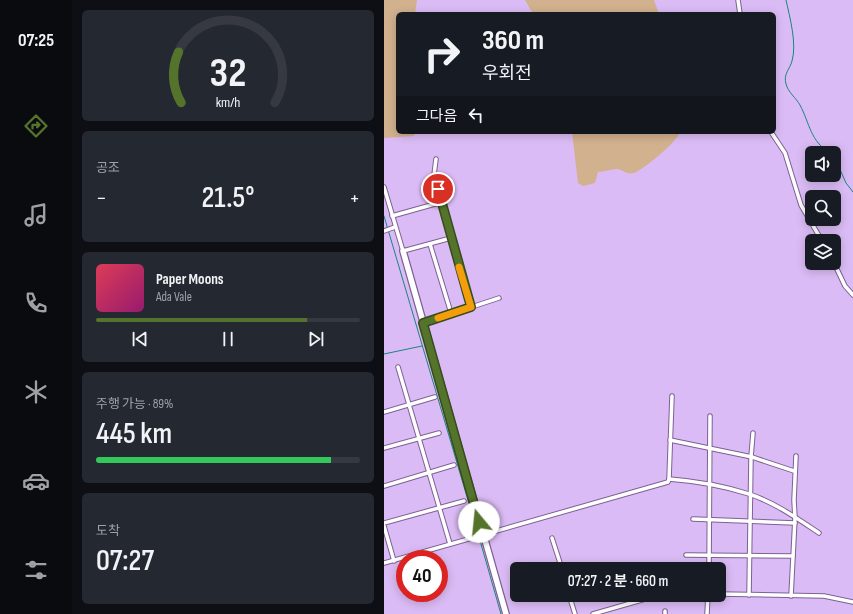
<!DOCTYPE html>
<html lang="ko">
<head>
<meta charset="utf-8">
<style>
	:root { --surface:#171b24; --page:#242831; --text:#f1f3f6; --muted:#9ea1a6; --line:#363941; --accent:#55742b }
	body { margin:0; font-family:"Sofia Sans Condensed","Noto Sans KR",sans-serif; background:var(--page); color:var(--text); height:100vh; display:flex; flex-direction:column; font-size:15px; white-space:nowrap }
	* { box-sizing:border-box; margin:0 }
	p { font-size:13px; color:var(--muted) }
	.icon { flex:none; width:22px; height:22px; fill:none; stroke:currentColor; stroke-width:2; stroke-linecap:round; stroke-linejoin:round }
	.map { position:relative; flex:1; overflow:hidden }
	.panel { display:flex; flex-direction:column; gap:10px; padding:10px; background:#0d0f14; width:312px }
	.panel>* { flex:none }
	.top-card { position:absolute; left:12px; top:12px; width:380px; height:122px; border-radius:6px; box-shadow:0 2px 10px #0003; background:#171b24; color:var(--text); overflow:hidden }
	.fabs { position:absolute; left:421px; top:146px; display:grid; gap:8px }
	.fabs a { display:grid; place-items:center; width:36px; height:36px; border-radius:6px; background:var(--surface); box-shadow:0 2px 10px #0003; font-size:20px }
	.speed { position:absolute; left:12px; top:550px; display:flex; gap:8px; font-size:20px; font-weight:700; text-align:center }
	.speed>* { display:grid; place-content:center; width:52px; height:52px; border-radius:50%; background:var(--surface); box-shadow:0 2px 10px #0003; line-height:1 }
	.speed .limit { border:6px solid #d22; background:#fff; color:#111 }
	.pin { position:absolute; display:grid; place-items:center; width:34px; height:34px; color:#fff; margin:-17px; border:2px solid #fff; border-radius:50%; box-shadow:0 1px 4px #0007 }
	.me { position:absolute; width:44px; margin:-22px; rotate:343deg; stroke-linejoin:round; filter:drop-shadow(0 0 3px #0008) }
	.turn { display:flex; align-items:center; gap:14px; height:84px; padding:0 20px; font-size:18px }
	.turn .icon { width:52px; height:52px; stroke-width:2.5 }
	.turn b { display:block; font-size:28px; line-height:34px }
	.then { display:flex; align-items:center; height:38px; padding:0 20px; background:#0003; gap:8px; font-size:15px }
	.big { font-size:30px; font-weight:600; line-height:1.1 }
	.panel .tile { flex:1; display:flex; flex-direction:column; justify-content:center; gap:6px; min-width:0; padding:0 14px; border-radius:6px; background:var(--page) }
	.panel .dial { align-items:center; gap:0 }
	.dial svg { height:104px; overflow:visible; fill:none; stroke:var(--line); stroke-width:7; stroke-linecap:round; text-anchor:middle }
	.dial text { fill:var(--text); stroke:none }
	.song { display:flex; align-items:center; gap:12px }
	.cover { width:48px; height:48px; border-radius:6px; background:linear-gradient(135deg,hsl(350 70% 55%),hsl(320 70% 35%)) }
	.played { height:4px; border-radius:2px; background:linear-gradient(90deg,var(--accent) 80%,var(--line) 80%) }
	.keys { display:flex; justify-content:space-around; direction:ltr }
	.heat { display:flex; justify-content:space-between; align-items:center; font-size:22px; direction:ltr }
	.charge { height:6px; border-radius:3px; background:linear-gradient(90deg,#34c759 89%,var(--line) 0) }
	.trip { position:absolute; left:126px; top:562px; width:216px; height:40px; border-radius:6px; background:var(--surface); box-shadow:0 2px 10px #0003; font-weight:600; line-height:40px; text-align:center }
	main { display:flex; flex:1; min-height:0 }
	.dock { display:flex; flex-direction:column; width:72px; justify-content:space-around; align-items:center; background:#090b0e; color:var(--muted) }
	.dock .icon { width:28px; height:28px }
	.dock .active { color:var(--accent) }
	.dock b { font-size:18px; color:var(--text) }
	.map>svg:first-child { display:block }
	.green { fill:#d2b18e }
	.lines { fill:none; stroke-linecap:round; stroke-linejoin:round }
	.stream { stroke:#19857f; stroke-width:1 }
	.street-casing { stroke:#7d6094; stroke-width:5.5 }
	.secondary-casing { stroke:#7d6094; stroke-width:8 }
	.street { stroke:#fff; stroke-width:3.5 }
	.secondary { stroke:#fff; stroke-width:5.5 }
	.route-casing { stroke:#374b1c; stroke-width:10 }
	.route { stroke:#55742b; stroke-width:7 }
	.slow { stroke:#f59e0b; stroke-width:7 }
</style>
</head>
<body>
<main>
<nav class="dock">
<b>07:25</b>
<svg class="icon active" aria-label="directions" viewBox="0 0 24 24"><path d="M12 3l9 9-9 9-9-9zM9 14v-3h6M13 9l2 2-2 2"/></svg>
<svg class="icon" aria-label="music" viewBox="0 0 24 24"><path d="M9 18V5l10-2v13"/><circle cx="6" cy="18" r="3"/><circle cx="16" cy="16" r="3"/></svg>
<svg class="icon" aria-label="phone" viewBox="0 0 24 24"><path d="M5 4h4l2 5-3 2q2 4 5 5l2-3 5 2v4C11 20 4 13 5 4z"/></svg>
<svg class="icon" aria-label="climate" viewBox="0 0 24 24"><path d="M12 3v18M4 7l16 10M4 17L20 7"/></svg>
<svg class="icon" aria-label="car" viewBox="0 0 24 24"><path d="M5 17H2v-5l4-1 3-4h7l3 4 3 1v5h-3M9 17h6M6 11h13"/><circle cx="7" cy="17" r="2"/><circle cx="17" cy="17" r="2"/></svg>
<svg class="icon" aria-label="filters" viewBox="0 0 24 24"><path d="M4 7h16M4 17h16"/><circle cx="9" cy="7" r="2"/><circle cx="15" cy="17" r="2"/></svg>
</nav>
<section class="panel">
<div class="tile dial"><svg viewBox="0 0 100 80">
<path d="M14 69A42 42 0 1 1 86 69"/>
<path d="M14 69A42 42 0 0 1 12 30" stroke="#55742b"/>
<text x="50" y="56" font-size="32" font-weight="700">32</text>
<text x="50" y="72" font-size="11">km/h</text>
</svg></div>
<div class="tile"><p>공조</p>
<div class="heat"><a>−</a><b class="big">21.5°</b><a>+</a></div>
</div>
<div class="tile">
<div class="song"><i class="cover"></i><div><b>Paper Moons</b><p>Ada Vale</p></div></div>
<div class="played"></div>
<div class="keys"><svg class="icon" aria-label="previous" viewBox="0 0 24 24"><path d="M18 5L8 12l10 7zM5 5v14"/></svg><svg class="icon" aria-label="pause" viewBox="0 0 24 24"><path d="M8 5v14M16 5v14"/></svg><svg class="icon" aria-label="next" viewBox="0 0 24 24"><path d="M6 5l10 7-10 7zM19 5v14"/></svg></div>
</div>
<div class="tile"><p>주행 가능 · 89%</p><b class="big">445 km</b><div class="charge"></div></div>
<div class="tile"><p>도착</p><b class="big">07:27</b></div>
</section>
<div class="map">
<svg width="469" height="614" viewBox="0 0 469 614">
	<rect width="100%" height="100%" fill="#dbbbf5"/>
	<g class="green">
		<polygon points="0,0 33,0 31,14 14,14 14,132 31,132 30,136 0,138"/>
		<polygon points="141,0 270,0 275,14 149,14"/>
		<path d="M188 132H296C294 141 259 170 250 173 242 175 240 170 233 169 227 169 220 172 214 172L211 183 199 186 194 183Z"/>
	</g>
	<g class="lines">
		<g class="stream">
			<path d="M402 0C406 18 413 44 408 61 406 69 399 74 402 84 404 92 412 98 416 105 426 124 426 141 446 153"/>
			<polyline points="450,156 462,183 469,192"/>
			<polyline points="0,216 94,534"/>
			<polyline points="0,354 38,346"/>
			<polyline points="95,537 117,614"/>
		</g>
		<defs>
			<g id="street">
				<polyline points="354,0 356,14"/>
				<polyline points="387,132 401,153 417,205 438,241"/>
				<polyline points="52,159 50,175 87,307"/>
				<polyline points="0,187 19,251 67,238"/>
				<polyline points="8,216 58,202"/>
				<polyline points="0,231 11,227"/>
				<polyline points="46,244 67,313"/>
				<polyline points="450,263 461,286 469,295"/>
				<polyline points="39,323 115,298"/>
				<polyline points="14,367 66,544"/>
				<polyline points="0,412 51,397"/>
				<polyline points="286,440 368,457 410,471"/>
				<polyline points="0,448 55,433"/>
				<path d="M285 479C311 481 340 486 365 494 390 502 414 519 435 533"/>
				<polyline points="0,486 70,465"/>
				<polyline points="309,519 411,523"/>
				<polyline points="0,523 80,501"/>
				<polyline points="0,526 10,561"/>
				<polyline points="168,538 178,569"/>
				<polyline points="302,555 409,556"/>
				<polyline points="0,563 284,482 285,479 288,396"/>
				<polyline points="325,569 326,416"/>
				<polyline points="335,594 440,596 469,602"/>
				<polyline points="185,595 191,614"/>
				<polyline points="365,595 367,457 369,433"/>
				<polyline points="407,596 411,518 410,500 412,456"/>
				<polyline points="209,614 275,595"/>
				<polyline points="281,614 281,611"/>
				<polyline points="323,614 324,595"/>
			</g>
			<polyline id="secondary" points="19,251 122,614"/>
		</defs>
		<use href="#street" class="street-casing"/>
		<use href="#secondary" class="secondary-casing"/>
		<use href="#street" class="street"/>
		<use href="#secondary" class="secondary"/>
	</g>
	<g class="lines">
		<defs>
			<polyline id="route" points="54,189 87,307 39,323 95,522"/>
		</defs>
		<use href="#route" class="route-casing"/>
		<use href="#route" class="route"/>
		<polyline class="slow" points="54,318 87,307 75,267"/>
	</g>
</svg>
<div class="fabs">
<a><svg class="icon" aria-label="sound" viewBox="0 0 24 24"><path d="M4 9h4l5-4v14l-5-4H4zM17 9q2 3 0 6"/></svg></a>
<a><svg class="icon" aria-label="search" viewBox="0 0 24 24"><circle cx="10" cy="10" r="6"/><path d="M15 15l6 6"/></svg></a>
<a><svg class="icon" aria-label="layers" viewBox="0 0 24 24"><path d="M12 4l9 5-9 5-9-5zM3 14l9 5 9-5"/></svg></a>
</div>
<div class="speed"><div class="limit">40</div></div>
<div class="pin" style="left:54px;top:189px;background:#d93025"><svg class="icon" aria-label="arrive" viewBox="0 0 24 24"><path d="M6 21V4h12l-3 4 3 4H6"/></svg></div>
<svg class="me" style="left:95px;top:522px" viewBox="-20 -20 40 40"><circle r="19" fill="#fff"/><path d="M0-13L10 11 0 6-10 11z" fill="#55742b"/></svg>
<div class="trip">07:27 · 2 분 · 660 m</div>
<div class="top-card">
<div class="turn"><svg class="icon" aria-label="right" viewBox="0 0 24 24"><path d="M7 20v-9h11M14 6l5 5-5 5"/></svg><div><b>360 m</b>우회전</div></div>
<div class="then">그다음<svg class="icon" aria-label="left" viewBox="0 0 24 24"><path d="M17 20v-9H6M10 6l-5 5 5 5"/></svg></div>
</div>
</div>
</main>
</body>
</html>
